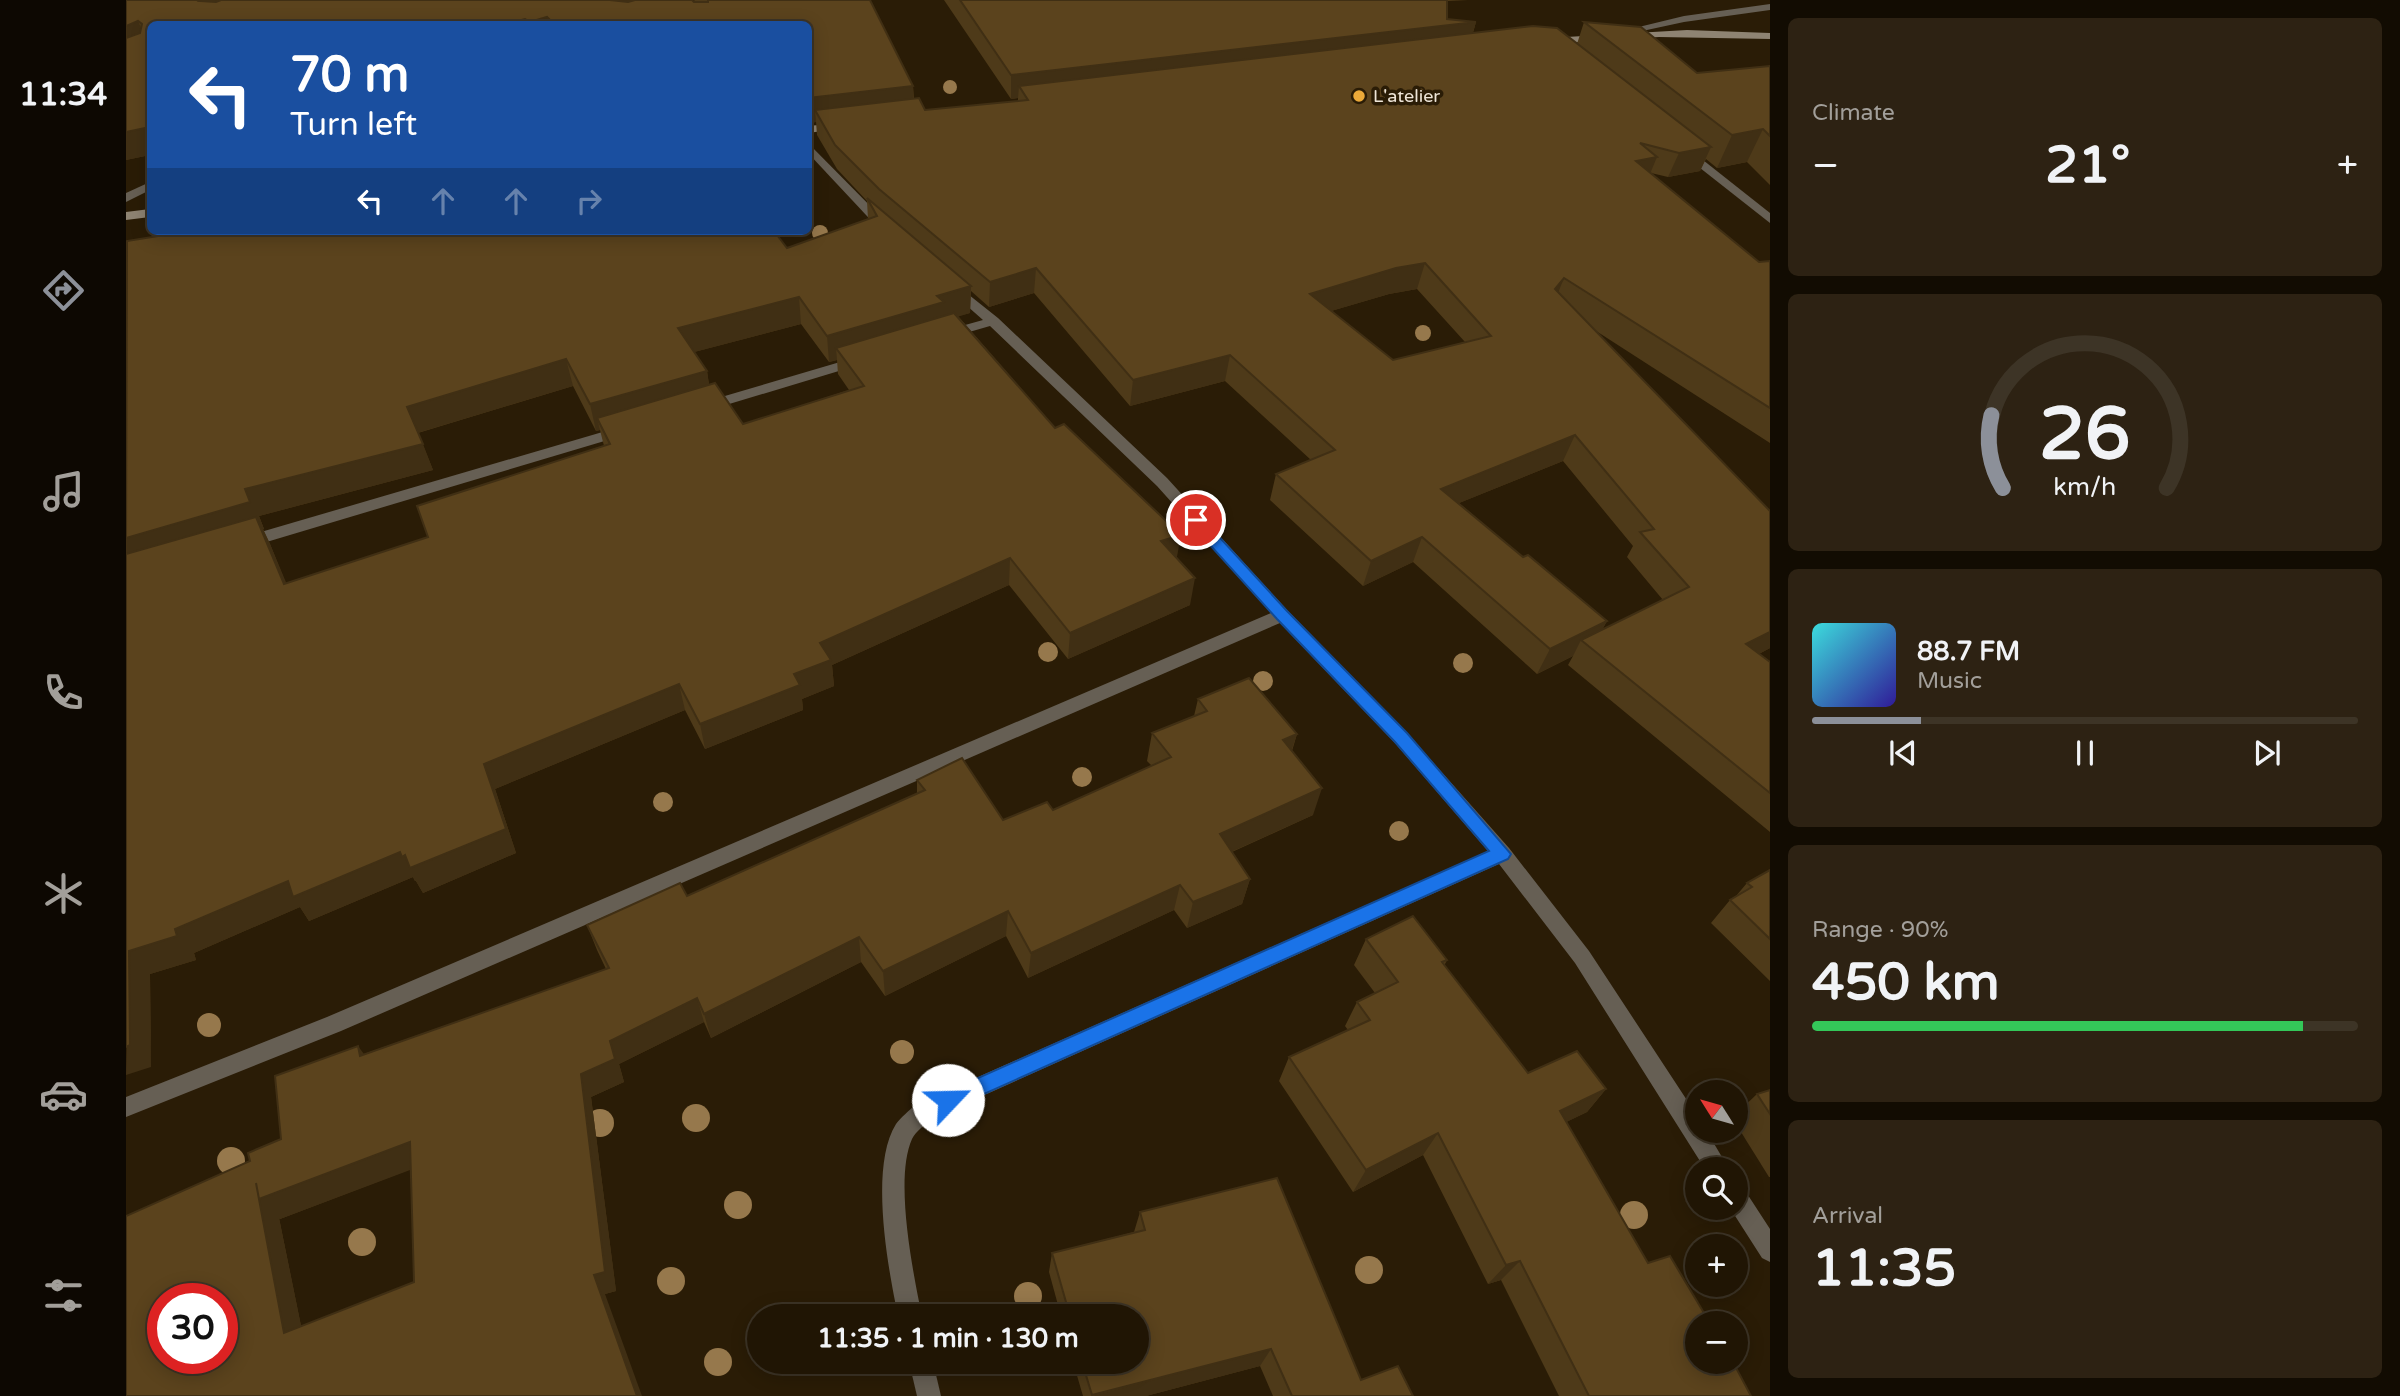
<!DOCTYPE html>
<html lang="en">
<head>
<meta charset="utf-8">
<style>
	:root { --surface:#201504; --page:#2d2213; --text:#f1f3f6; --muted:#a29f9a; --line:#3d3426; --accent:#8c9099 }
	body { margin:0; font-family:"Varela Round",sans-serif; background:var(--page); color:var(--text); height:100vh; display:flex; flex-direction:column; font-size:26px; white-space:nowrap }
	* { box-sizing:border-box; margin:0 }
	p { font-size:23px; color:var(--muted) }
	.icon { flex:none; width:38px; height:38px; fill:none; stroke:currentColor; stroke-width:2; stroke-linecap:round; stroke-linejoin:round }
	.map { position:relative; flex:1; overflow:hidden }
	.details { display:flex; flex-direction:column; gap:18px; padding:18px; background:#120c02; width:630px }
	.details>* { flex:none }
	.top-card { position:absolute; left:21px; top:21px; width:665px; height:214px; border-radius:10px; box-shadow:0 4px 18px #0003,0 0 0 2px var(--line); background:#1a4fa0; color:#fff; overflow:hidden }
	.needle { width:46px; rotate:307deg }
	.fabs { position:absolute; left:1559px; top:1080px; display:grid; gap:14px }
	.fabs a { display:grid; place-items:center; width:63px; height:63px; border-radius:50%; background:var(--surface); box-shadow:0 4px 18px #0003,0 0 0 2px var(--line); font-size:35px }
	.speed { position:absolute; left:21px; top:1283px; display:flex; gap:14px; font-size:35px; font-weight:700; text-align:center }
	.speed>* { display:grid; place-content:center; width:91px; height:91px; border-radius:50%; background:var(--surface); box-shadow:0 4px 18px #0003,0 0 0 2px var(--line); line-height:1 }
	.speed .limit { border:10px solid #d22; background:#fff; color:#111 }
	.pin { position:absolute; display:grid; place-items:center; width:60px; height:60px; color:#fff; margin:-30px; border:4px solid #fff; border-radius:50%; box-shadow:0 2px 7px #0007 }
	.me { position:absolute; width:77px; margin:-38px; rotate:66deg; stroke-linejoin:round; filter:drop-shadow(0 0 5px #0008) }
	.turn { display:flex; align-items:center; gap:24px; height:147px; padding:0 28px; font-size:32px }
	.turn .icon { width:91px; height:91px; stroke-width:2.5 }
	.turn b { display:block; font-size:49px; line-height:60px }
	.lanes { display:flex; align-items:center; height:66px; padding:0 28px; background:#0003; justify-content:center; gap:35px; direction:ltr }
	.lanes .off { opacity:.35 }
	.big { font-size:52px; font-weight:700; line-height:1.1 }
	.details .tile { flex:1; display:flex; flex-direction:column; justify-content:center; gap:10px; min-width:0; padding:0 24px; border-radius:10px; background:var(--page) }
	.details .dial { align-items:center; gap:0 }
	.dial svg { height:182px; overflow:visible; fill:none; stroke:var(--line); stroke-width:7; stroke-linecap:round; text-anchor:middle }
	.dial text { fill:var(--text); stroke:none }
	.song { display:flex; align-items:center; gap:21px }
	.cover { width:84px; height:84px; border-radius:10px; background:linear-gradient(135deg,hsl(180 70% 55%),hsl(250 70% 35%)) }
	.played { height:7px; border-radius:4px; background:linear-gradient(90deg,var(--accent) 20%,var(--line) 20%) }
	.keys { display:flex; justify-content:space-around; direction:ltr }
	.heat { display:flex; justify-content:space-between; align-items:center; font-size:38px; direction:ltr }
	.charge { height:10px; border-radius:5px; background:linear-gradient(90deg,#34c759 90%,var(--line) 0) }
	.trip { position:absolute; left:621px; top:1304px; width:402px; height:70px; border-radius:35px; background:var(--surface); box-shadow:0 4px 18px #0003,0 0 0 2px var(--line); font-weight:700; line-height:70px; text-align:center }
	main { display:flex; flex:1; min-height:0 }
	.menu { display:flex; flex-direction:column; width:126px; justify-content:space-around; align-items:center; background:#0d0802; color:var(--muted) }
	.menu .icon { width:49px; height:49px }
	.menu .current { color:var(--accent) }
	.menu b { font-size:32px; color:var(--text) }
	.map>svg:first-child { display:block }
	.lines { fill:none; stroke-linecap:round; stroke-linejoin:round }
	.lane { fill:#665f54; fill-rule:evenodd }
	.street { fill:#665f54; fill-rule:evenodd }
	.secondary { fill:#8e8372; fill-rule:evenodd }
	.tree { fill:#96784c }
	.wall { fill:#4e3a19; fill-rule:evenodd }
	.shaded-wall { fill:#402f14 }
	.building { fill:#5b431d; stroke:#402f14; stroke-width:2; fill-rule:evenodd }
	.route { fill:#1a73e8; stroke:#114b97; stroke-width:2 }
	.poi-dot { fill:#eba939; stroke:#2a1c06; stroke-width:2.5 }
	.labels { text-anchor:middle; dominant-baseline:central; stroke-width:7; stroke-linejoin:round; paint-order:stroke }
	.far-poi-label { font-size:18px; fill:#eee5d8; stroke:#2a1c06; text-anchor:start }
</style>
</head>
<body>
<main>
<nav class="menu">
<b>11:34</b>
<svg class="icon current" aria-label="directions" viewBox="0 0 24 24"><path d="M12 3l9 9-9 9-9-9zM9 14v-3h6M13 9l2 2-2 2"/></svg>
<svg class="icon" aria-label="music" viewBox="0 0 24 24"><path d="M9 18V5l10-2v13"/><circle cx="6" cy="18" r="3"/><circle cx="16" cy="16" r="3"/></svg>
<svg class="icon" aria-label="phone" viewBox="0 0 24 24"><path d="M5 4h4l2 5-3 2q2 4 5 5l2-3 5 2v4C11 20 4 13 5 4z"/></svg>
<svg class="icon" aria-label="climate" viewBox="0 0 24 24"><path d="M12 3v18M4 7l16 10M4 17L20 7"/></svg>
<svg class="icon" aria-label="car" viewBox="0 0 24 24"><path d="M5 17H2v-5l4-1 3-4h7l3 4 3 1v5h-3M9 17h6M6 11h13"/><circle cx="7" cy="17" r="2"/><circle cx="17" cy="17" r="2"/></svg>
<svg class="icon" aria-label="filters" viewBox="0 0 24 24"><path d="M4 7h16M4 17h16"/><circle cx="9" cy="7" r="2"/><circle cx="15" cy="17" r="2"/></svg>
</nav>
<div class="map">
<svg width="1644" height="1396" viewBox="0 0 1644 1396">
	<rect width="100%" height="100%" fill="#2a1c06"/>
	<g class="lines">
		<polygon class="lane" points="1644,4 1644,10 1558,22 1493,36 1488,33 1558,16"/>
		<g class="street">
			<polygon points="682,143 763,225 763,231 755,231 682,153"/>
			<polygon points="1555,149 1563,149 1644,213 1644,223 1555,153"/>
			<polygon points="24,182 24,190 0,202 0,193"/>
			<path d="M828 283 872 318 1041 478 1162 611 1281 733 1383 848 1463 951 1572 1117V1130H1580L1603 1169H1579L1449 963 1373 864 805 1119C799 1125 790 1131 786 1139 768 1179 787 1273 796 1316H772C762 1268 743 1167 770 1124 775 1117 783 1111 789 1105L1362 851 1269 743 1154 623 215 1031 0 1117V1097L201 1017 1145 613 1031 486 864 326 819 339 814 338V332L857 320 823 290V284Z"/>
			<polygon points="731,357 738,361 736,364 580,411 573,406 575,403"/>
			<polygon points="497,426 504,431 502,434 117,549 109,543 111,539"/>
			<polygon points="1610,1186 1618,1189 1644,1229 1644,1262 1636,1258 1604,1208 1610,1208"/>
			<polygon points="783,1362 807,1362 815,1396 791,1396"/>
		</g>
		<g class="secondary">
			<polygon points="1561,30 1644,33 1644,39 1533,37 1423,44 1418,41 1423,38"/>
			<polygon points="714,123 720,126 718,128 682,133 682,126"/>
			<polygon points="24,209 24,217 0,220 0,212"/>
		</g>
	</g>
	<g class="tree">
		<circle cx="824" cy="87" r="7"/>
		<circle cx="694" cy="233" r="8"/>
		<circle cx="1297" cy="333" r="8"/>
		<circle cx="922" cy="652" r="10"/>
		<circle cx="1337" cy="663" r="10"/>
		<circle cx="1137" cy="681" r="10"/>
		<circle cx="956" cy="777" r="10"/>
		<circle cx="537" cy="802" r="10"/>
		<circle cx="1273" cy="831" r="10"/>
		<circle cx="83" cy="1025" r="12"/>
		<circle cx="776" cy="1052" r="12"/>
		<circle cx="570" cy="1118" r="14"/>
		<circle cx="474" cy="1123" r="14"/>
		<circle cx="105" cy="1161" r="14"/>
		<circle cx="612" cy="1205" r="14"/>
		<circle cx="1508" cy="1215" r="14"/>
		<circle cx="236" cy="1242" r="14"/>
		<circle cx="1243" cy="1270" r="14"/>
		<circle cx="545" cy="1281" r="14"/>
		<circle cx="902" cy="1296" r="14"/>
		<circle cx="592" cy="1362" r="14"/>
	</g>
	<g class="wall">
		<path d="M0 0 569 2 568 0H744L787 86 788 99 799 110 892 101V98L885 99 818 0H1342L1321 1V19L1350 22 1347 33 1451 44 1458 22 1571 73 1644 66V185L1621 162 1591 168 1580 159 1574 171 1542 177 1525 173 1633 262 1644 261V443L1467 329 1644 511V648L1633 654 1644 662V832L1442 665 1447 656 1411 674 1287 562 1237 586 1144 500 1150 474 1185 460 1099 381 1004 406 908 293 863 307 845 291 844 313 832 316 929 428 1051 558 1064 605 942 659 883 585 706 665 708 686 676 699 677 710 579 749 559 710 369 789 390 853 297 893 290 881H289L287 877 183 921 174 907 68 953 70 960 24 974 25 1067 0 247 661 248 742 219 741 201 711 169 691 135 690 122 684 123 682 120V24H24V155L0 160ZM1291 289 1339 342 1267 360 1205 311 1263 294ZM675 324 703 362 711 360 712 374 723 390 617 424 583 385 581 371 568 352ZM447 386 470 431 474 430 478 446 302 537 160 584 144 544 137 529H138L133 516 307 470 292 433ZM1437 461 1507 546 1501 557 1537 600 1476 630 1481 621 1397 557 1333 503Z"/>
		<path d="M1072 699 1171 734 1166 751 1187 815 1106 852 1124 879 1116 904 1061 928 1048 910 902 978 880 936 759 996 735 962 585 1038 578 1022 493 1064 498 1082 465 1097 490 1291 479 1294 0 1396 124 1161 155 1139 238 1054 480 969 471 950 461 925 561 896 791 794V780L877 820 927 810 1026 766 1021 761 1026 733 1068 716ZM285 1169 288 1282 175 1326 153 1218 154 1219Z"/>
		<polygon points="1644,870 1644,981 1585,923 1604,900 1610,896 1621,883"/>
		<polygon points="1240,939 1321,960 1318,966 1402,1073 1480,1089 1461,1112 1440,1122 1522,1263 1625,1396 1433,1396 1375,1280 1362,1284 1297,1155 1227,1192 1153,1081 1163,1057 1222,1030 1219,1026 1231,1002 1249,993 1228,965"/>
		<polygon points="1644,1090 1644,1177 1643,1177 1610,1124 1610,1114 1631,1094"/>
		<polygon points="1014,1212 1235,1380 1287,1396 1147,1396 1134,1366 1020,1396 957,1396 947,1362 1012,1362 1012,1316 935,1316 923,1272 926,1253 1008,1232"/>
	</g>
	<g class="shaded-wall">
		<polygon points="74,0 135,0 84,22 73,1"/>
		<polygon points="485,0 549,0 488,24"/>
		<polygon points="421,17 423,24 405,24 404,22"/>
		<polygon points="399,19 401,24 380,24"/>
		<polygon points="12,21 23,46 0,55 0,26"/>
		<polygon points="1350,22 1343,45 893,86 892,98 885,99 885,75"/>
		<polygon points="787,86 788,111 689,110 690,122 684,123 682,98"/>
		<polygon points="24,127 24,155 0,160 0,132"/>
		<polygon points="1637,129 1621,162 1591,168 1606,135"/>
		<polygon points="1585,147 1574,171 1542,177 1553,153"/>
		<polygon points="1531,157 1521,181 1510,161"/>
		<polygon points="1299,263 1291,289 1263,294 1178,319 1184,294 1270,268"/>
		<polygon points="910,268 908,293 863,307 864,282"/>
		<polygon points="1438,278 1428,303 1429,289"/>
		<polygon points="845,286 844,313 818,321 710,348 711,360 703,362 701,336 811,296"/>
		<polygon points="673,297 675,324 557,355 552,328"/>
		<polygon points="1104,355 1099,381 1004,406 1007,380"/>
		<polygon points="440,359 447,386 291,433 281,407"/>
		<polygon points="581,371 585,397 471,418 474,430 470,431 464,404"/>
		<polygon points="1449,435 1437,461 1306,514 1315,489"/>
		<polygon points="297,444 307,470 133,516 138,529 137,529 144,544 172,611 0,569 0,538 119,489"/>
		<polygon points="1055,535 1050,562 1035,541"/>
		<polygon points="1296,537 1287,562 1237,586 1245,561"/>
		<polygon points="884,558 883,585 706,665 708,686 676,699 677,710 579,749 574,724 694,643"/>
		<polygon points="1069,578 1064,605 942,659 944,633"/>
		<polygon points="1481,621 1467,646 1455,640 1447,656 1411,674 1424,649"/>
		<polygon points="1644,632 1644,648 1604,669 1620,644"/>
		<polygon points="553,684 559,710 369,789 390,853 297,893 290,881 289,881 287,877 183,921 174,907 68,953 70,960 24,974 25,1067 0,1075 3,951 49,929 358,764"/>
		<polygon points="1171,734 1162,761 1157,740"/>
		<polygon points="1196,788 1187,815 1087,860 1094,834"/>
		<polygon points="1124,879 1116,904 1061,928 1067,902"/>
		<polygon points="1054,885 1048,910 902,978 905,953"/>
		<polygon points="882,911 880,936 759,996 757,971"/>
		<polygon points="733,937 735,962 585,1038 578,1014"/>
		<polygon points="571,998 578,1022 493,1064 498,1082 465,1097 490,1291 479,1294 516,1396 511,1396 468,1275 455,1074 484,1041"/>
		<polygon points="232,1046 249,1069 234,1056"/>
		<polygon points="1480,1089 1461,1112 1416,1134 1434,1111"/>
		<polygon points="1312,1133 1297,1155 1227,1192 1240,1170"/>
		<polygon points="284,1142 300,1164 154,1219 153,1218 180,1350 158,1333 130,1183"/>
		<polygon points="1394,1261 1375,1280 1362,1284 1380,1265"/>
		<polygon points="1145,1349 1134,1366 1020,1396 966,1396"/>
	</g>
	<g class="building">
		<polygon points="0,0 74,0 73,1 90,2 95,0 485,0 484,0 502,2 509,0 566,0 568,2 582,2 582,0 744,0 787,86 682,98 682,24 428,24 421,17 404,22 399,19 380,24 340,24 338,22 331,24 24,24 24,127 0,132 0,38 14,33 16,24 12,21 0,26"/>
		<polygon points="834,0 1321,0 1321,19 1350,22 885,75"/>
		<polygon points="1458,22 1515,27 1571,73 1644,66 1644,136 1637,129 1606,135"/>
		<path d="M1407 26 1431 28 1585 147 1553 153 1514 143 1531 157 1510 161 1633 262 1644 261V408L1438 278 1429 289 1644 511V632L1620 644 1644 662V793L1455 640 1563 587 1514 532 1528 529 1449 435 1315 489 1397 557 1402 555 1481 621 1424 649 1296 537 1245 561 1150 474 1209 450 1104 355 1007 380 910 268 864 282 753 189 709 145 689 110 793 98 799 110 902 100 893 86ZM1299 263 1365 336 1267 360 1184 294 1270 268Z"/>
		<polygon points="741,198 845,286 811,296 818,302 701,336 673,297 552,328 581,371 464,404 440,359 281,407 297,444 119,489 124,502 0,538 1,241 63,231 648,231 661,248 751,216"/>
		<polygon points="828,313 929,428 938,424 1055,535 1035,541 1069,578 944,633 884,558 694,643 705,660 668,674 674,685 574,724 553,684 358,764 380,829 284,868 279,855 276,857 274,852 167,897 162,881 49,929 51,936 3,951 4,1045 0,1047 0,554 130,517 158,584 302,537 291,506 484,444 471,418 589,383 617,424 738,386 710,348"/>
		<path d="M1123 678 1171 734 1157 740 1196 788 1094 834 1124 879 1067 902 1054 885 905 953 882 911 757 971 733 937 578 1014 571 998 484 1041 489 1059 455 1074 479 1272 468 1275 511 1396H0V1216L124 1161 122 1153 155 1139 149 1076 232 1046 234 1056 483 968 461 925 554 883 561 896 799 790 791 780 836 758 877 820 921 802 927 810 1045 757 1026 733 1081 711 1072 699ZM284 1142 288 1282 158 1333 130 1183 133 1199ZM37 1298H96V1358H37Z"/>
		<polygon points="1644,870 1644,939 1604,900 1626,887 1621,883"/>
		<polygon points="1287,916 1321,960 1316,962 1402,1073 1451,1051 1480,1089 1434,1111 1522,1263 1544,1256 1584,1323 1572,1323 1572,1362 1607,1362 1625,1396 1463,1396 1394,1261 1380,1265 1312,1133 1240,1170 1163,1057 1244,1020 1231,1002 1272,982 1240,939"/>
		<polygon points="1644,1090 1644,1114 1631,1094"/>
		<polygon points="1151,1178 1235,1380 1272,1366 1287,1396 1166,1396 1145,1349 966,1395 956,1362 1012,1362 1012,1316 944,1316 926,1253 1019,1230 1014,1212"/>
	</g>
	<polygon class="route" points="1070,515 1075,517 1161,611 1281,733 1385,854 1382,859 829,1107 822,1110 816,1107 813,1100 816,1094 1363,851 1269,742 1151,619 1065,524 1065,517"/>
	<circle class="poi-dot" cx="1233" cy="96" r="7"/>
	<g class="labels">
		<g class="far-poi-label">
			<text x="1247" y="96">L'atelier</text>
		</g>
	</g>
</svg>
<div class="fabs">
<a><svg class="needle" viewBox="-14 -14 28 28"><path d="M0-13l5 13h-10z" fill="#e53935"/><path d="M0 13l5-13h-10z" fill="#a29f9a"/></svg></a>
<a><svg class="icon" aria-label="search" viewBox="0 0 24 24"><circle cx="10" cy="10" r="6"/><path d="M15 15l6 6"/></svg></a>
<a>+</a>
<a>−</a>
</div>
<div class="speed"><div class="limit">30</div></div>
<div class="pin" style="left:1070px;top:520px;background:#d93025"><svg class="icon" aria-label="arrive" viewBox="0 0 24 24"><path d="M6 21V4h12l-3 4 3 4H6"/></svg></div>
<svg class="me" style="left:822px;top:1100px" viewBox="-20 -20 40 40"><circle r="19" fill="#fff"/><path d="M0-13L10 11 0 6-10 11z" fill="#1a73e8"/></svg>
<div class="trip">11:35 · 1 min · 130 m</div>
<div class="top-card">
<div class="turn"><svg class="icon" aria-label="left" viewBox="0 0 24 24"><path d="M17 20v-9H6M10 6l-5 5 5 5"/></svg><div><b>70 m</b>Turn left</div></div>
<div class="lanes"><svg class="icon" aria-label="left" viewBox="0 0 24 24"><path d="M17 20v-9H6M10 6l-5 5 5 5"/></svg><svg class="icon off" aria-label="ahead" viewBox="0 0 24 24"><path d="M12 20V5M6 11l6-6 6 6"/></svg><svg class="icon off" aria-label="ahead" viewBox="0 0 24 24"><path d="M12 20V5M6 11l6-6 6 6"/></svg><svg class="icon off" aria-label="right" viewBox="0 0 24 24"><path d="M7 20v-9h11M14 6l5 5-5 5"/></svg></div>
</div>
</div>
<section class="details">
<div class="tile"><p>Climate</p>
<div class="heat"><a>−</a><b class="big">21°</b><a>+</a></div>
</div>
<div class="tile dial"><svg viewBox="0 0 100 80">
<path d="M14 69A42 42 0 1 1 86 69"/>
<path d="M14 69A42 42 0 0 1 9 37" stroke="#8c9099"/>
<text x="50" y="56" font-size="32" font-weight="700">26</text>
<text x="50" y="72" font-size="11">km/h</text>
</svg></div>
<div class="tile">
<div class="song"><i class="cover"></i><div><b>88.7 FM</b><p>Music</p></div></div>
<div class="played"></div>
<div class="keys"><svg class="icon" aria-label="previous" viewBox="0 0 24 24"><path d="M18 5L8 12l10 7zM5 5v14"/></svg><svg class="icon" aria-label="pause" viewBox="0 0 24 24"><path d="M8 5v14M16 5v14"/></svg><svg class="icon" aria-label="next" viewBox="0 0 24 24"><path d="M6 5l10 7-10 7zM19 5v14"/></svg></div>
</div>
<div class="tile"><p>Range · 90%</p><b class="big">450 km</b><div class="charge"></div></div>
<div class="tile"><p>Arrival</p><b class="big">11:35</b></div>
</section>
</main>
</body>
</html>
